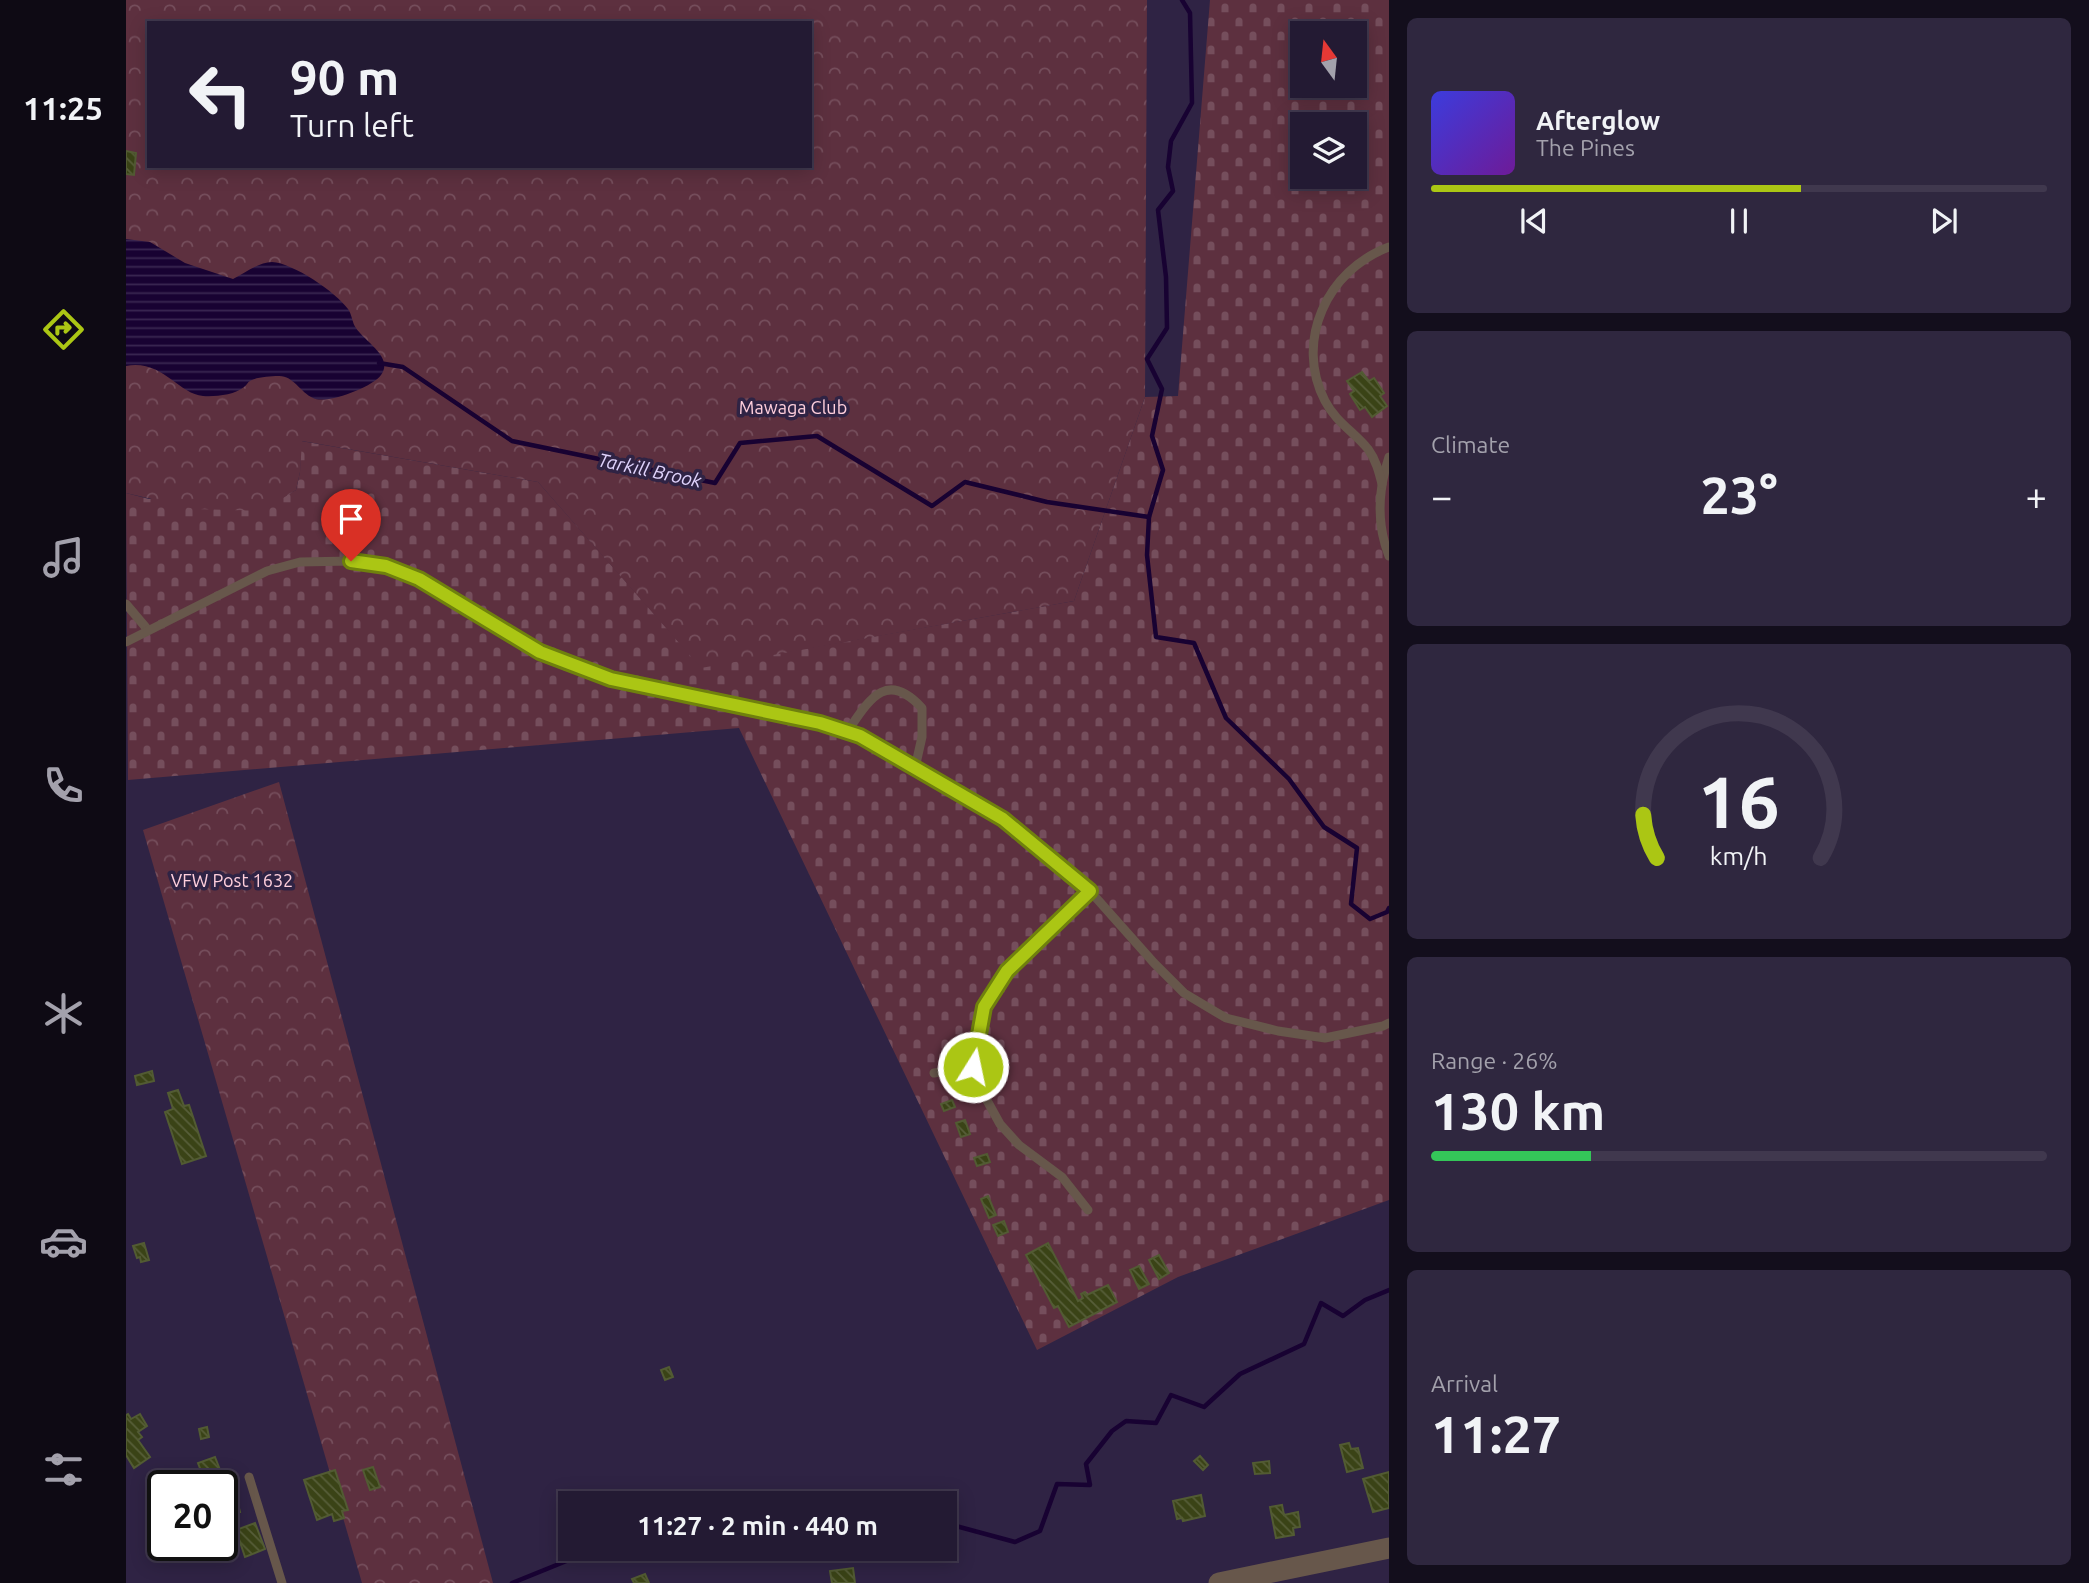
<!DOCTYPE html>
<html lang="en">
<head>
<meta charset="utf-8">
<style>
	:root { --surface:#231a33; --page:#2f273f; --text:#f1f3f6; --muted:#a3a1ac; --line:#40384e; --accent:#abc614 }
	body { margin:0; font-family:Ubuntu,sans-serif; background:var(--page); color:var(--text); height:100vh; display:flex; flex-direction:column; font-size:26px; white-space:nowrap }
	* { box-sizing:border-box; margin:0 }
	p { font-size:23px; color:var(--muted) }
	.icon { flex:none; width:38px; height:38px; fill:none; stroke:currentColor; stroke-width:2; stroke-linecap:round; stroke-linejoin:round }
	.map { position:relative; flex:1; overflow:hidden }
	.details { display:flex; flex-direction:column; gap:18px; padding:18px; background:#130e1c; width:700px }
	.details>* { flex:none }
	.hud { position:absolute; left:21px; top:21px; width:665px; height:147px; border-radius:0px; box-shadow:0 4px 18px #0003,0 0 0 2px var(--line); background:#231a33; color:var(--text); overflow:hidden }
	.needle { width:46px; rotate:345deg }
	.tools { position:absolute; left:1164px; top:21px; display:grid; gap:14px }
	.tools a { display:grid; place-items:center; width:77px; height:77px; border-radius:0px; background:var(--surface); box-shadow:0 4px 18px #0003,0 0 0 2px var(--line); font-size:35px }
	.speed { position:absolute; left:21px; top:1470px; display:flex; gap:14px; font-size:35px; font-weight:700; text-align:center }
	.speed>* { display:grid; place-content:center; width:91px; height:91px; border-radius:50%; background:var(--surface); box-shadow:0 4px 18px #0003,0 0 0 2px var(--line); line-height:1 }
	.speed .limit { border:4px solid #111; border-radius:10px; background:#fff; color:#111 }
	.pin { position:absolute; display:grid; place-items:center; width:60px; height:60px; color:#fff; margin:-72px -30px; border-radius:50% 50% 50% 0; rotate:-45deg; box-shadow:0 0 7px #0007 }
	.pin .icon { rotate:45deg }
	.me { position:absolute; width:77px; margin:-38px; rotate:10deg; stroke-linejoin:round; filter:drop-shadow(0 0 5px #0008) }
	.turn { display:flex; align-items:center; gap:24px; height:147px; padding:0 28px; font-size:32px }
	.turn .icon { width:91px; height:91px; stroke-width:2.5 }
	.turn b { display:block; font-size:49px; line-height:60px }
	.big { font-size:52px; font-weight:700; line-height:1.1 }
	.details .card { flex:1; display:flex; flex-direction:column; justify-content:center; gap:10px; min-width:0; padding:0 24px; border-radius:10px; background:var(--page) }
	.details .dial { align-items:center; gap:0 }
	.dial svg { height:182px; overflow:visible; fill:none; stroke:var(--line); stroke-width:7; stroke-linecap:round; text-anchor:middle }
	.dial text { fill:var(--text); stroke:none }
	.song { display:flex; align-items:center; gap:21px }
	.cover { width:84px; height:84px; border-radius:10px; background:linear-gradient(135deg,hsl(240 70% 55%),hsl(280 70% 35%)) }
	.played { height:7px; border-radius:4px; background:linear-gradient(90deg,var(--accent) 60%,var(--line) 60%) }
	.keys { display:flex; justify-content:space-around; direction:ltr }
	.heat { display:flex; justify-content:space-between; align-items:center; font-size:38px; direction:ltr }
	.charge { height:10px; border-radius:5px; background:linear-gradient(90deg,#34c759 26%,var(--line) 0) }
	.trip { position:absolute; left:432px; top:1491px; width:399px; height:70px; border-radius:0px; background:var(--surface); box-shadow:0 4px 18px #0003,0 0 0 2px var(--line); font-weight:700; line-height:70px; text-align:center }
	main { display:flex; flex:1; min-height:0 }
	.dock { display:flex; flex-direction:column; width:126px; justify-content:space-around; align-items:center; background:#0e0a14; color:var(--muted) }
	.dock .icon { width:49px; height:49px }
	.dock .selected { color:var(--accent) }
	.dock b { font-size:32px; color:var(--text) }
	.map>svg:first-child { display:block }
	.cemetery { fill:url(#cemetery-stones); fill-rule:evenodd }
	.park { fill:url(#park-crowns); fill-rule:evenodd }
	.water { fill:url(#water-rules) }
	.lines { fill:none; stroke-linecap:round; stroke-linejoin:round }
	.stream { stroke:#180232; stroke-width:4.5 }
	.building { fill:url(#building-back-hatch); stroke:#525b33; stroke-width:2 }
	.service { stroke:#67574b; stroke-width:9 }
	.tertiary { stroke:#67574b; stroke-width:21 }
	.route-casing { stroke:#6f810d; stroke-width:18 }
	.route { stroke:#abc614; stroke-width:12 }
	.labels { text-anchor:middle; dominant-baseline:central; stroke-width:7; stroke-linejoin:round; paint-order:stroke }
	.park-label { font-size:18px; fill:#ffcfdc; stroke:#2f2344 }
	.water-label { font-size:19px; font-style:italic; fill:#e0d3fc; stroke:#2f2344 }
</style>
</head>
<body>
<main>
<nav class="dock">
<b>11:25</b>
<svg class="icon selected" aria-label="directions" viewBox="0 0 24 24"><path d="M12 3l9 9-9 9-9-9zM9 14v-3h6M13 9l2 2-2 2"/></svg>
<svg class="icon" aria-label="music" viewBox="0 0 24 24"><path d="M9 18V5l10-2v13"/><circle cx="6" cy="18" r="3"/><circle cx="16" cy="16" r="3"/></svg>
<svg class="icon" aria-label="phone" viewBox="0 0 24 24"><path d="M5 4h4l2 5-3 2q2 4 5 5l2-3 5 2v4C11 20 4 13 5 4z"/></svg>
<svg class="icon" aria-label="climate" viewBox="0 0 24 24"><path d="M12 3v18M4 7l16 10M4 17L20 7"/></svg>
<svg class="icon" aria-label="car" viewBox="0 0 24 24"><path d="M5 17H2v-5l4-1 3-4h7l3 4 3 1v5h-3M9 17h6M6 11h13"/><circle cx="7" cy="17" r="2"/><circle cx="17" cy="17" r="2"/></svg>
<svg class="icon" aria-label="filters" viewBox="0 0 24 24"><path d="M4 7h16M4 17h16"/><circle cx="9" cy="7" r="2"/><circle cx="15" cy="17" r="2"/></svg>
</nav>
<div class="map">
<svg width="1263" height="1583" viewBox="0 0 1263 1583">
	<defs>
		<pattern id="cemetery-stones" width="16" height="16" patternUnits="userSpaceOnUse" patternTransform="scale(1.75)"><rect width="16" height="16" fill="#5d303f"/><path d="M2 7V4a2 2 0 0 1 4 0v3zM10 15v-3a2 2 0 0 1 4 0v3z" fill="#754e5c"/></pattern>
		<pattern id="park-crowns" width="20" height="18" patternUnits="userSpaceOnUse" patternTransform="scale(1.75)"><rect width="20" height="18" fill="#5d303f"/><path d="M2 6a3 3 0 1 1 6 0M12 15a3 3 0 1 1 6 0" fill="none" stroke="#754e5c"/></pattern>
		<pattern id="water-rules" width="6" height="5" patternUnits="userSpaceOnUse" patternTransform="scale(1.75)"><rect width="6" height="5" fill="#180232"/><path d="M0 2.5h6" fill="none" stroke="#3a2751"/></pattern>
		<pattern id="building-back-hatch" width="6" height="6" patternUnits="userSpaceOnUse" patternTransform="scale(1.75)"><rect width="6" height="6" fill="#3a4316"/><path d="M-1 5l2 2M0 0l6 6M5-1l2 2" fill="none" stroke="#575e39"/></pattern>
	</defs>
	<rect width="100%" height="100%" fill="#2f2344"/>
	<path class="cemetery" d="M1084 0H1263V1200L1052 1277 911 1350 613 728 2 780 0 493 23 499H154L170 490 174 472 175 441 412 482 575 667 948 601 1019 397 1052 396ZM1176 33H1228V86H1176ZM1176 124H1228V177H1176Z"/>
	<g class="park">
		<path d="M0 0H1021L1019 397 948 601 575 668 412 482 176 441 174 472 170 490 136 511 69 509 0 493ZM23 23H684V166H23Z"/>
		<polygon points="153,782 367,1583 236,1583 17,830"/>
	</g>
	<path class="water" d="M0 239 24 242 59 263 107 279C119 273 133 262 146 262 167 263 210 292 222 309 226 314 226 323 230 328 239 342 268 357 255 375 247 387 200 405 187 398 174 392 167 375 152 376 145 376 132 377 126 380 121 382 122 384 118 387 109 395 88 397 77 396 52 394 36 359 0 366Z"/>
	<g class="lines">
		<g class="stream">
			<polyline points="1056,0 1064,13 1066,103 1045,141 1042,167 1047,191 1032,210 1040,277 1041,328 1021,359 1036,389 1026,436 1037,470 1023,517 1021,555 1030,637 1068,643 1100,718 1163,779 1198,827 1231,848 1225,904 1244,919 1261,912 1263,908"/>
			<polyline points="253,363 277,367 386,441 589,483 614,443 691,436 806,506 839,482 921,502 1023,517"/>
			<polyline points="547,1503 556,1497 702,1492 746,1503"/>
			<polyline points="819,1523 889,1542 914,1531 931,1484 964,1485 960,1464 986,1431 1000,1421 1030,1423 1045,1395 1078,1407 1114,1374 1178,1344 1195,1303 1217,1316 1239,1300 1263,1290"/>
			<polyline points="386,1583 470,1549"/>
		</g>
	</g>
	<g class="building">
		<polygon points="0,151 10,153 8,175 0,174"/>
		<polygon points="1236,372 1243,381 1248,378 1258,393 1254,396 1261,406 1246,417 1239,407 1234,410 1224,394 1228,391 1221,381"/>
		<polygon points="26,1071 28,1081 11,1085 9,1076"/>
		<polygon points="52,1090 58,1106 63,1105 80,1156 56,1164 39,1112 47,1109 42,1093"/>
		<polygon points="826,1100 829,1107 818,1111 815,1104"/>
		<polygon points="839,1120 844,1134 835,1137 830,1123"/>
		<polygon points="861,1154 864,1162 851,1166 848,1158"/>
		<polygon points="862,1196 870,1215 863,1218 855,1199"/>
		<polygon points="878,1221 882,1232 872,1236 867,1225"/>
		<polygon points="18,1243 23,1260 15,1262 14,1257 11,1258 7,1246"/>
		<polygon points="922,1243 952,1301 957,1298 955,1294 959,1292 961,1295 982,1285 991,1302 943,1327 932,1306 928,1308 900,1255"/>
		<polygon points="1033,1255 1043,1273 1033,1279 1023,1260"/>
		<polygon points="1013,1266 1023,1284 1013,1289 1004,1270"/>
		<polygon points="543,1367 547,1377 539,1380 535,1370"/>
		<polygon points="2,1414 5,1419 14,1414 21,1426 12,1432 16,1437 12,1440 24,1457 8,1468 0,1455 0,1415"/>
		<polygon points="81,1427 83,1437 75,1439 73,1429"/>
		<polygon points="1223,1443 1225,1449 1232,1448 1237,1468 1221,1472 1214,1445"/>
		<polygon points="1074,1456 1082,1465 1077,1470 1068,1461"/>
		<polygon points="89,1457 94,1470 77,1476 72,1463"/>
		<polygon points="1143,1461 1144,1473 1129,1474 1127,1463"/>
		<polygon points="247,1467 254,1487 244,1490 237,1470"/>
		<polygon points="209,1470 222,1510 216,1511 218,1518 208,1521 206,1514 191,1520 178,1480"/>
		<polygon points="1263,1472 1263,1508 1247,1512 1237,1479"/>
		<polygon points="1075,1495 1079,1516 1057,1521 1056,1518 1051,1519 1047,1501"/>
		<polygon points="112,1504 114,1512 101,1516 98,1507"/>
		<polygon points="1156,1505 1158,1515 1172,1512 1174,1527 1167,1528 1168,1535 1150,1538 1144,1507"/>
		<polygon points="37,1516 37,1545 60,1545 35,1553 30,1537 27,1538 25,1531 28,1531 25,1520"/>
		<polygon points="129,1523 139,1549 119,1557 110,1530"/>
		<polygon points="727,1568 729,1583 706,1583 704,1571"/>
		<polygon points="519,1574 523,1583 508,1583 506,1579"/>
	</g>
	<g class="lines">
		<g class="service">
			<path d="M1263 457C1252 490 1250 523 1263 556"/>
			<path d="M1256 484C1253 472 1250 460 1242 449 1228 432 1210 422 1199 401 1168 341 1201 270 1263 247"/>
			<polyline points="0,604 22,630"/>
			<polyline points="0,642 141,571 174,562 225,561 260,566 294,579 414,652 485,679 694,723 734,736 877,819 964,891 881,971 858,1007 847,1067 808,1073"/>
			<path d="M721 732C743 700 760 669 796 708V737L789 768"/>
			<polyline points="964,891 1028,963 1058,993 1100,1018 1152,1031 1199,1038 1257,1026 1263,1023"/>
			<polyline points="847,1067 858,1095 874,1124 893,1145 936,1177 962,1210"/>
			<polyline points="123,1477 156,1583"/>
		</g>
		<polyline class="tertiary" points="1093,1583 1263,1548"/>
	</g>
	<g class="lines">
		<defs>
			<polyline id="route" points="225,561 260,566 293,579 414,652 485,679 694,723 734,736 877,819 964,891 881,971 858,1007 847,1067"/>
		</defs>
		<use href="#route" class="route-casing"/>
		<use href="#route" class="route"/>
	</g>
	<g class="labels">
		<g class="park-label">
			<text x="667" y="407">Mawaga Club</text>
			<text x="106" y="880">VFW Post 1632</text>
		</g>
		<g class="water-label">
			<text transform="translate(524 470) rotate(12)">Tarkill Brook</text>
		</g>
	</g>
</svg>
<div class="tools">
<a><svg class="needle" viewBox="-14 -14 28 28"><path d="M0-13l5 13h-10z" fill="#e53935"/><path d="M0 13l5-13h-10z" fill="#a3a1ac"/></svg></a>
<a><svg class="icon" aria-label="layers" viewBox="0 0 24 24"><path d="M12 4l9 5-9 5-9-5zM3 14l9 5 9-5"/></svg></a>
</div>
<div class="speed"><div class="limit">20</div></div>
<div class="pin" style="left:225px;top:561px;background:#d93025"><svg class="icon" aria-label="arrive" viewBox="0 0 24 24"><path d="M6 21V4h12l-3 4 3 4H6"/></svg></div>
<svg class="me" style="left:847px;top:1067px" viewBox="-20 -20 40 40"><circle r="17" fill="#abc614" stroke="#fff" stroke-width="3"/><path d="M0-11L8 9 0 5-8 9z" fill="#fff"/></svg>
<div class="trip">11:27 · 2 min · 440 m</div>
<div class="hud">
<div class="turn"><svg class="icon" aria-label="left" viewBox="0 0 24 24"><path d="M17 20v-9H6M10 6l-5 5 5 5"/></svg><div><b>90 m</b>Turn left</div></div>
</div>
</div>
<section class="details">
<div class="card">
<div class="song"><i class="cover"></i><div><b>Afterglow</b><p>The Pines</p></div></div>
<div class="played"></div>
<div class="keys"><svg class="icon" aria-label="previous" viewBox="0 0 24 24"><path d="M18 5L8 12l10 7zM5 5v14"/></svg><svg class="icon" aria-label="pause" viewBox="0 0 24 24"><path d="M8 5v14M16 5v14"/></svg><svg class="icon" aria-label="next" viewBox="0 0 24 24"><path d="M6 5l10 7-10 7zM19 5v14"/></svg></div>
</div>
<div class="card"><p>Climate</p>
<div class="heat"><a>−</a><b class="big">23°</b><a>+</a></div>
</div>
<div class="card dial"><svg viewBox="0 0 100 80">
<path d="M14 69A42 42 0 1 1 86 69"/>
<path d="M14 69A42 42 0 0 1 8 50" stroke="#abc614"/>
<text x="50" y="56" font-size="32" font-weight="700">16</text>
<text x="50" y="72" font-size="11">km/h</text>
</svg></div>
<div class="card"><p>Range · 26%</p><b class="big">130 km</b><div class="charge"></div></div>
<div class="card"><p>Arrival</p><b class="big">11:27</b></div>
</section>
</main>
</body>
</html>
